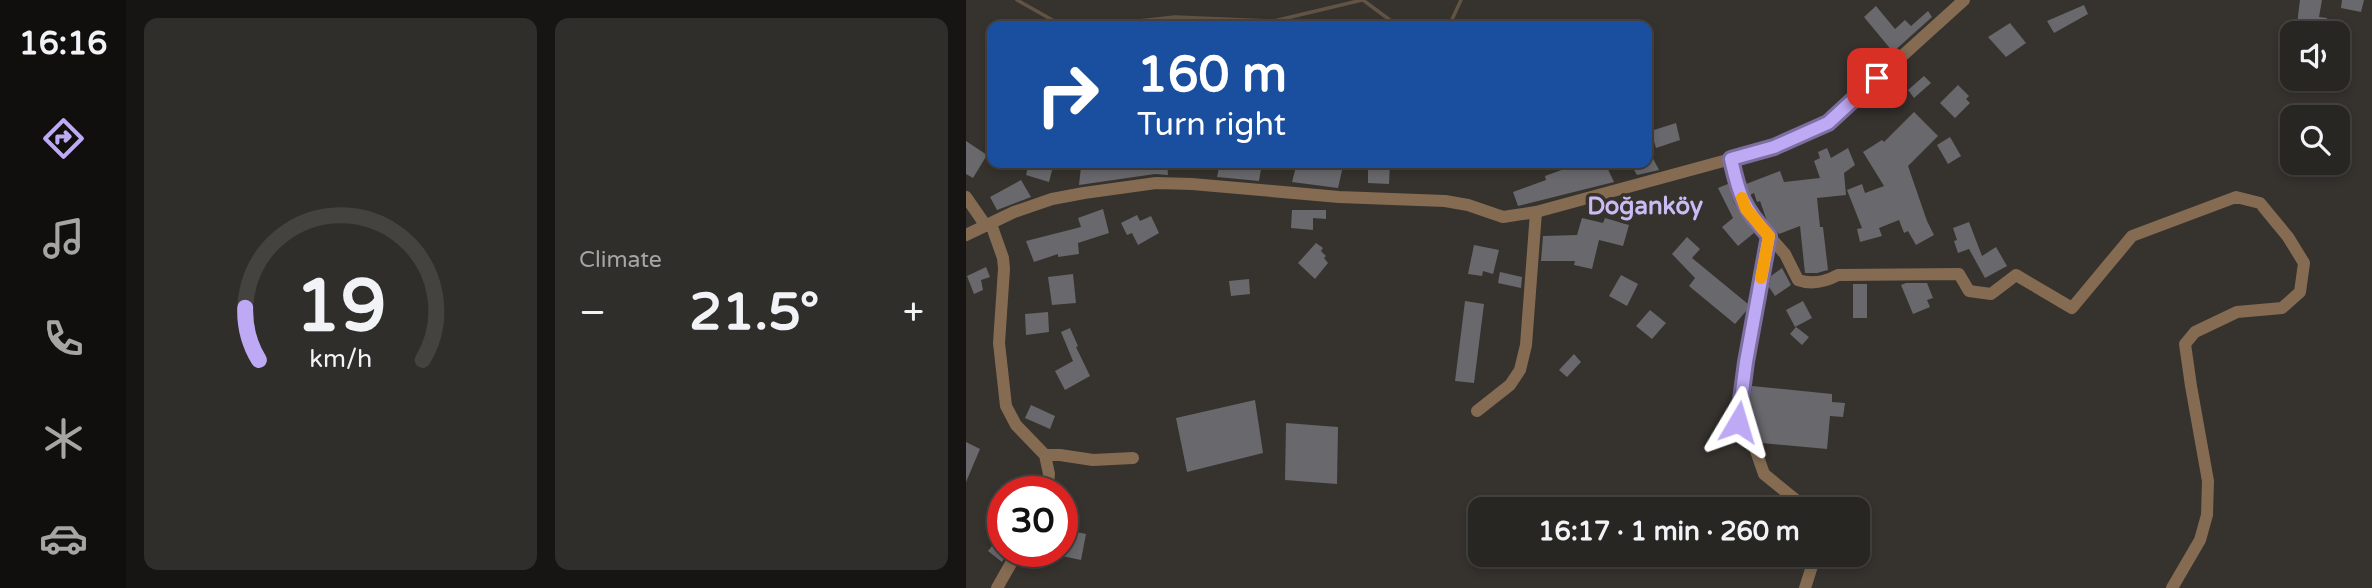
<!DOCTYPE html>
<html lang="en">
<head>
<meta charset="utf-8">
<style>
	:root { --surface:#282622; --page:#302e2a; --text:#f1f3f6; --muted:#a5a5a5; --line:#444340; --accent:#bea9f5 }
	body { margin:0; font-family:"Varela Round",sans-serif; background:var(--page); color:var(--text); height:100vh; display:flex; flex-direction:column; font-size:26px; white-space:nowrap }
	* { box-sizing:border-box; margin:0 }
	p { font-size:23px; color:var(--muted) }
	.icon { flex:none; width:38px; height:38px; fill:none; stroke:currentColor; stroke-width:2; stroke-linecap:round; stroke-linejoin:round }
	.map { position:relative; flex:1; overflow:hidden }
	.details { display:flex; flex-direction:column; gap:18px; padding:18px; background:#161513; width:840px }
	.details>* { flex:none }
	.guide { position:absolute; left:21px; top:21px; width:665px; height:147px; border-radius:14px; box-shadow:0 4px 10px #0003,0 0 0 2px var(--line); background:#1a4fa0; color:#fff; overflow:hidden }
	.tools { position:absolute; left:1314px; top:21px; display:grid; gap:14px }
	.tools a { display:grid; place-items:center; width:70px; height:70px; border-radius:14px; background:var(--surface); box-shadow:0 4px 10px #0003,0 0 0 2px var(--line); font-size:35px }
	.speed { position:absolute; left:21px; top:476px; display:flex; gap:14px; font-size:35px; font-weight:700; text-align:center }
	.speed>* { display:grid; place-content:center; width:91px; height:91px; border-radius:50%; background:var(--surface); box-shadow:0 4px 10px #0003,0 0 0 2px var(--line); line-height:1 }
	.speed .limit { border:10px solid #d22; background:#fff; color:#111 }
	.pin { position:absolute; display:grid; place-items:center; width:60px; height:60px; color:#fff; margin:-30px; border-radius:14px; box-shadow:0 4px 10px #0006 }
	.me { position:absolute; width:77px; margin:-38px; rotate:7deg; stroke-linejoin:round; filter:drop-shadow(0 0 5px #0008) }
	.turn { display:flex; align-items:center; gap:24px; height:147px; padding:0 35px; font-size:32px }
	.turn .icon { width:91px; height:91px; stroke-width:2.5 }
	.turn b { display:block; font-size:49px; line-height:60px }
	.big { font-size:52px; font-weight:700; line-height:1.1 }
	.details .tile { flex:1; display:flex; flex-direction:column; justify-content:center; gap:10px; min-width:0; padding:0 24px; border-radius:14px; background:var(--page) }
	.details .dial { align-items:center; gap:0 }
	.dial svg { height:182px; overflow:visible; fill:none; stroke:var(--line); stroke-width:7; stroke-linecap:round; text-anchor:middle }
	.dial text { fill:var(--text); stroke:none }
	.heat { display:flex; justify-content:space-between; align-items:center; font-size:38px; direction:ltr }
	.details .tiles { flex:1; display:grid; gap:18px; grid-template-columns:repeat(2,1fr) }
	.trip { position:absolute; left:502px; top:497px; width:402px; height:70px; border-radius:14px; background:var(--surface); box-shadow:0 4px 10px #0003,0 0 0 2px var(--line); font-weight:700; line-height:70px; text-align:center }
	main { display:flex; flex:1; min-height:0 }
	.menu { display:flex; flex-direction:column; width:126px; justify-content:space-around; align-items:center; background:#100f0e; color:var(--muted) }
	.menu .icon { width:49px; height:49px }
	.menu .active { color:var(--accent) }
	.menu b { font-size:32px; color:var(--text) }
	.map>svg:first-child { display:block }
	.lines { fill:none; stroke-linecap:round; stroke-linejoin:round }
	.stream { stroke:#625444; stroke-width:3.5 }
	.building { fill:#69686d }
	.minor { stroke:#846b52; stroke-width:12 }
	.route-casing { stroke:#7c6e9f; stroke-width:18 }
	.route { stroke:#bea9f5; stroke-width:12 }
	.slow { stroke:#f59e0b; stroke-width:12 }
	.labels { text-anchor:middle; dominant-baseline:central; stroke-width:7; stroke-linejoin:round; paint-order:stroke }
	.quarter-label { font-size:24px; font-weight:bold; fill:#cabbf4; stroke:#36322e }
</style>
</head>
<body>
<main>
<nav class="menu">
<b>16:16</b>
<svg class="icon active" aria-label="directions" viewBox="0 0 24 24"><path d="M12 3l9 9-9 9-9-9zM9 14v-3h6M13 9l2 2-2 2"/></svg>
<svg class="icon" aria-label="music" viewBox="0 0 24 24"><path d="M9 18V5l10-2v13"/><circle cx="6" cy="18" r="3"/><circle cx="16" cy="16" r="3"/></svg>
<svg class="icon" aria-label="phone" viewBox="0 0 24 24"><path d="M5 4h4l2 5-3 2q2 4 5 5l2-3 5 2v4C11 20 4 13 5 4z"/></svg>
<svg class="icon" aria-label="climate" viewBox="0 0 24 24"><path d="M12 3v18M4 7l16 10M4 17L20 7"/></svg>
<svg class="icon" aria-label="car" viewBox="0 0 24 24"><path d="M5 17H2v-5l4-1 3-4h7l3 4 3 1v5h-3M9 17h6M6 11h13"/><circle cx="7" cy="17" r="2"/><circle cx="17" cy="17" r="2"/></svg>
</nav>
<section class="details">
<div class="tiles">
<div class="tile dial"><svg viewBox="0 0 100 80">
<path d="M14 69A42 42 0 1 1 86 69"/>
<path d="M14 69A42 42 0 0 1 8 46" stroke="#bea9f5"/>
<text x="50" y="56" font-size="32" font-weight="700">19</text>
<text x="50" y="72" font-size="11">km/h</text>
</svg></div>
<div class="tile"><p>Climate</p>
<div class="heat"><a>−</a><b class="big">21.5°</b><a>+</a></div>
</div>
</div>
</section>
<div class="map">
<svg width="1406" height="588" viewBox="0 0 1406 588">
	<rect width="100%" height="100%" fill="#36322e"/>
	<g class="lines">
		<g class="stream">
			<polyline points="51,0 97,26"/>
			<polyline points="397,0 432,26"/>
			<polyline points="126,26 209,17 308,21 396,0"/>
			<polyline points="483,26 495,0"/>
		</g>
	</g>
	<g class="building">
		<polygon points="1334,0 1356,0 1353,17 1361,18 1359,28 1331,24"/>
		<polygon points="1376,0 1398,0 1395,12 1375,8"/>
		<polygon points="1118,5 1122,14 1088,33 1081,21"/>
		<polygon points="910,6 929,29 939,20 945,26 962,11 966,17 927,52 898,17"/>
		<polygon points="1044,23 1060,43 1040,57 1022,37"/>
		<polygon points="958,76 965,83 948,98 942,90"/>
		<polygon points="992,85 1003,96 1000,99 1004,103 989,118 974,103"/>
		<polygon points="948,112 972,136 942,166 961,221 968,235 950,245 942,231 938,233 933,220 913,228 916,236 894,242 891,229 896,228 881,190 896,184 899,193 918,186 897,152 916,140 918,142"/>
		<polygon points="710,123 714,140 690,148 685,131"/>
		<polygon points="984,137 995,156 982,164 971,145"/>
		<polygon points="0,141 21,155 7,178 0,174"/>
		<polygon points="681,147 693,170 671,175 664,163 681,163"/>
		<polygon points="861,148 865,158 882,148 889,165 878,173 880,195 851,198 854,227 857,227 862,270 851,273 839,273 834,226 813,234 801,221 794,201 791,202 788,193 784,195 780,184 814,171 818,182 854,178 848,161 854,158 852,152"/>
		<polygon points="63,163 88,163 83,182 60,175"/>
		<polygon points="147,163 201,163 202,175 189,174 113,185 115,167 148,169"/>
		<polygon points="254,163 295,169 293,181 251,177"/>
		<polygon points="331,163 354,167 355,163 377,166 372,188 326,182"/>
		<polygon points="402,163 424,163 423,184 402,183"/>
		<polygon points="601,163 639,163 648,182 552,206 547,192 580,180 579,176 601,168"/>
		<polygon points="55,180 65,197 31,210 24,197"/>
		<polygon points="762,184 768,203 788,233 772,246 756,227 767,218 752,188"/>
		<polygon points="137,209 143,233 112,243 113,254 92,257 92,254 68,262 60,241 115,227 112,218"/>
		<polygon points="326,210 360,210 360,219 347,218 347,230 325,228"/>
		<polygon points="171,215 174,221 185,216 193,233 172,245 166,233 161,235 155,223"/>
		<polygon points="616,218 637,223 639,218 663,225 657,246 633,240 626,269 608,265 609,261 575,261 577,236 611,235"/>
		<polygon points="1003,222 1016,256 1030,247 1041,266 1019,278 1003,249 992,253 988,241 991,240 987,228"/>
		<polygon points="721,237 734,249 726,258 782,304 781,310 769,324 723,286 729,278 706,254"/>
		<polygon points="350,243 357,248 355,251 360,256 358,258 362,263 349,279 332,263"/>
		<polygon points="508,245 533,250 527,274 517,271 516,276 502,274"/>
		<polygon points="20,267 24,277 15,280 17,290 8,294 1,276"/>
		<polygon points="816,268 825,285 809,296 803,287 805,276"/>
		<polygon points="534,272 556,277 555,288 532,283"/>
		<polygon points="107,274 110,303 86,305 82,277"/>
		<polygon points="655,275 672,284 661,306 643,296"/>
		<polygon points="283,279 284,294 265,296 263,281"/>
		<polygon points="940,283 961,283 967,298 961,300 964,307 947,314 935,285"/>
		<rect x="887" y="284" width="14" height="34"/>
		<polygon points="499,301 518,304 508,383 489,381"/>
		<polygon points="837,301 846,318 829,327 820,310"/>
		<polygon points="684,310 700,323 686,339 670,326"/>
		<polygon points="82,312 83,332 60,335 59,314"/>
		<polygon points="830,327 843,337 836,345 824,334"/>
		<polygon points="104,328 112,346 110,347 124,376 99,390 89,371 107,361 95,332"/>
		<polygon points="608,354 615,362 601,377 593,370"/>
		<polygon points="786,386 866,394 866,402 879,403 877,417 864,416 861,449 796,443 790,434 791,426 785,426 781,420"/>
		<polygon points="289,400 297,453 221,472 210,418"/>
		<polygon points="65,405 89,416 84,429 59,418"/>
		<polygon points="320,423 372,427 371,484 319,480"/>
		<polygon points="0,442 14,449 0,482"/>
		<polygon points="96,529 120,534 115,560 96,556"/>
		<polygon points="37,532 37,551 42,551 36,562 22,551"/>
	</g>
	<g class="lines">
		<g class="minor">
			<path d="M765 159C773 195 777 209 803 236L780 362 772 422 789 448 798 474 836 505 837 509"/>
			<polyline points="0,197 20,226"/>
			<polyline points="25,224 37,258 38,269 33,343 40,406 50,425 79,455 83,474 81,492"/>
			<polyline points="0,235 48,212 86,199 118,193 190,183 226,184 373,197 479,201 502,205 537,217 570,212 809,147 862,123 998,0"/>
			<path d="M803 236 819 254 832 280C846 285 859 282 872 275L993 274 1003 291 1025 294 1050 275 1106 308 1166 236 1270 197 1294 203 1322 237 1338 263 1334 292 1316 308 1271 312 1229 332 1219 344 1225 386 1242 481 1241 515 1234 540 1206 588"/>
			<polyline points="511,411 544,385 554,370 560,345 570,212"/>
			<polyline points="79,455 94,455 127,460 167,458"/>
			<polyline points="31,588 52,551"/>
			<polyline points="839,588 846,566 845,555"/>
		</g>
	</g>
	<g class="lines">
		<defs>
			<path id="route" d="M772 422 780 362 803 236C777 208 773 195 765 159L808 147 862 123 911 78"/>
		</defs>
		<use href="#route" class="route-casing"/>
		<use href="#route" class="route"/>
		<polyline class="slow" points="776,198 780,209 803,236 795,278"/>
	</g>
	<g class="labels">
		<g class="quarter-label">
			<text x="679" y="206">Doğanköy</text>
		</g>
	</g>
</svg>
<div class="tools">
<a><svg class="icon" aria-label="sound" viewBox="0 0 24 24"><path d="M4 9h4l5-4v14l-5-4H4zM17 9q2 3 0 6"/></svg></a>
<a><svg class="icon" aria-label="search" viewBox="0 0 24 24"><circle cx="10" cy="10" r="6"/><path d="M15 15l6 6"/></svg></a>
</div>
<div class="speed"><div class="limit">30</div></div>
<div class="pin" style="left:911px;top:78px;background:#d93025"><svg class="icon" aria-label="arrive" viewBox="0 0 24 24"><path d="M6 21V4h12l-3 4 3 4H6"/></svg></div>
<svg class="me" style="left:772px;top:422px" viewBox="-20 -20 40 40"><path d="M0-17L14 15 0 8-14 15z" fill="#bea9f5" stroke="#fff" stroke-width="4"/></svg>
<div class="trip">16:17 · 1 min · 260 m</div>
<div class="guide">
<div class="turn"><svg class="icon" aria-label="right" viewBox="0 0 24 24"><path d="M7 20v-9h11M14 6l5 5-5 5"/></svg><div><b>160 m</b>Turn right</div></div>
</div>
</div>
</main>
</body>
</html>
